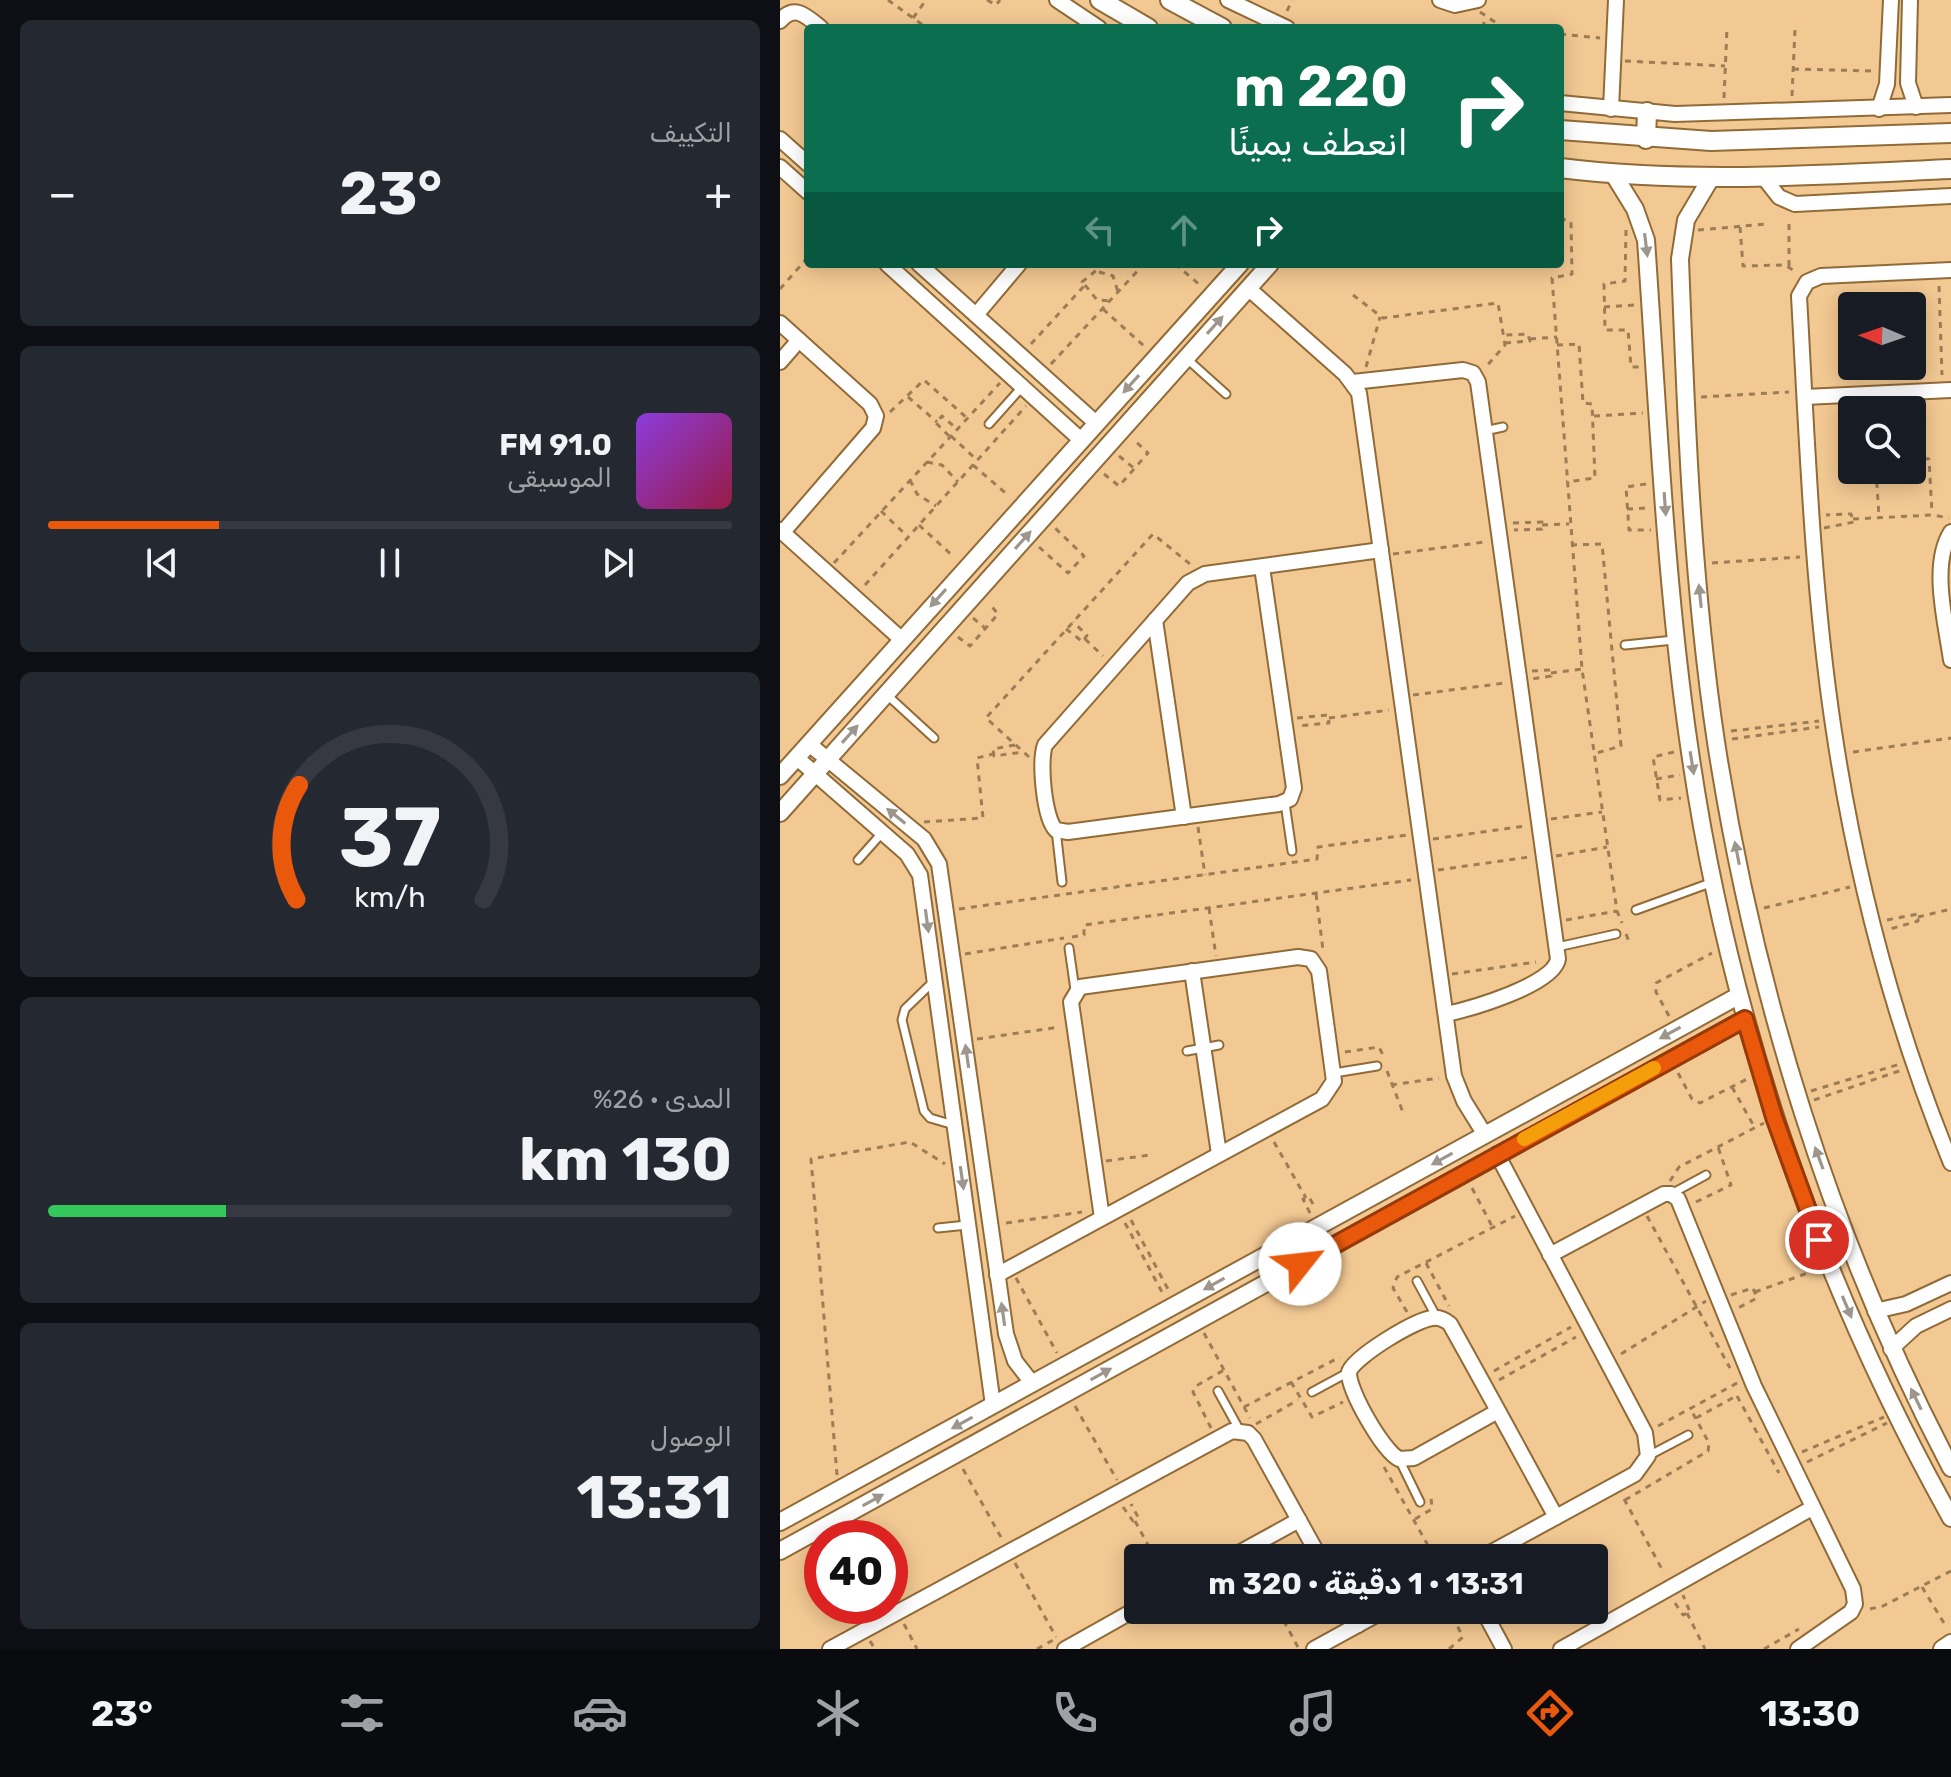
<!DOCTYPE html>
<html lang="ar">
<head>
<meta charset="utf-8">
<style>
	:root { --surface:#171b24; --page:#242831; --text:#f1f3f6; --muted:#9ea1a6; --line:#363941; --accent:#ea580c }
	body { margin:0; font-family:Rubik,Cairo,sans-serif; background:var(--page); color:var(--text); direction:rtl; height:100vh; display:flex; flex-direction:column; font-size:30px; white-space:nowrap }
	* { box-sizing:border-box; margin:0 }
	p { font-size:26px; color:var(--muted) }
	.icon { flex:none; width:44px; height:44px; fill:none; stroke:currentColor; stroke-width:2; stroke-linecap:round; stroke-linejoin:round }
	.map { position:relative; flex:1; overflow:hidden; direction:ltr }
	.drawer { display:flex; flex-direction:column; gap:20px; padding:20px; background:#0d0f14; width:780px }
	.drawer>* { flex:none }
	.hud { position:absolute; left:24px; top:24px; width:760px; height:244px; border-radius:8px; box-shadow:0 4px 20px #0003; direction:rtl; background:#0b6e4f; color:#fff; overflow:hidden }
	.needle { width:52px; rotate:272deg }
	.controls { position:absolute; left:1058px; top:292px; display:grid; gap:16px }
	.controls a { display:grid; place-items:center; width:88px; height:88px; border-radius:8px; background:var(--surface); box-shadow:0 4px 20px #0003; font-size:40px }
	.speed { position:absolute; left:24px; top:1520px; display:flex; gap:16px; font-size:40px; font-weight:700; text-align:center }
	.speed>* { display:grid; place-content:center; width:104px; height:104px; border-radius:50%; background:var(--surface); box-shadow:0 4px 20px #0003; line-height:1 }
	.speed .limit { border:12px solid #d22; background:#fff; color:#111 }
	.pin { position:absolute; display:grid; place-items:center; width:68px; height:68px; color:#fff; margin:-34px; border:4px solid #fff; border-radius:50%; box-shadow:0 2px 8px #0007 }
	.me { position:absolute; width:88px; margin:-44px; rotate:61deg; stroke-linejoin:round; filter:drop-shadow(0 0 6px #0008) }
	.turn { display:flex; align-items:center; gap:28px; height:168px; padding:0 24px; font-size:36px }
	.turn .icon { width:104px; height:104px; stroke-width:2.5 }
	.turn b { display:block; font-size:56px; line-height:68px }
	.lanes { display:flex; align-items:center; height:76px; padding:0 24px; background:#0003; justify-content:center; gap:40px; direction:ltr }
	.lanes .off { opacity:.35 }
	.big { font-size:60px; font-weight:700; line-height:1.1 }
	.drawer .widget { flex:1; display:flex; flex-direction:column; justify-content:center; gap:12px; min-width:0; padding:0 28px; border-radius:12px; background:var(--page) }
	.drawer .dial { align-items:center; gap:0 }
	.dial svg { height:208px; overflow:visible; fill:none; stroke:var(--line); stroke-width:7; stroke-linecap:round; text-anchor:middle }
	.dial text { fill:var(--text); stroke:none }
	.song { display:flex; align-items:center; gap:24px }
	.cover { width:96px; height:96px; border-radius:12px; background:linear-gradient(135deg,hsl(270 70% 55%),hsl(340 70% 35%)) }
	.played { height:8px; border-radius:4px; background:linear-gradient(90deg,var(--accent) 25%,var(--line) 25%) }
	.keys { display:flex; justify-content:space-around; direction:ltr }
	.heat { display:flex; justify-content:space-between; align-items:center; font-size:44px; direction:ltr }
	.charge { height:12px; border-radius:6px; background:linear-gradient(90deg,#34c759 26%,var(--line) 0) }
	.trip { position:absolute; left:344px; top:1544px; width:484px; height:80px; border-radius:8px; background:var(--surface); box-shadow:0 4px 20px #0003; font-weight:700; line-height:80px; text-align:center; direction:rtl }
	.tabs { display:flex; height:128px; justify-content:space-around; align-items:center; background:#090b0e; color:var(--muted) }
	.tabs .icon { width:56px; height:56px }
	.tabs .active { color:var(--accent) }
	.tabs b { font-size:36px; color:var(--text) }
	main { display:flex; flex:1; min-height:0 }
	.map>svg:first-child { display:block }
	.lines { fill:none; stroke-linecap:round; stroke-linejoin:round }
	.service-casing { stroke:#916b37; stroke-width:11 }
	.minor-casing { stroke:#916b37; stroke-width:18 }
	.tertiary-casing { stroke:#916b37; stroke-width:20 }
	.secondary-casing { stroke:#916b37; stroke-width:22 }
	.path { stroke:#9c7d56; stroke-width:3; stroke-dasharray:6 6; stroke-linecap:butt }
	.service { stroke:#fff; stroke-width:7 }
	.minor { stroke:#fff; stroke-width:14 }
	.tertiary { stroke:#fff; stroke-width:16 }
	.secondary { stroke:#fff; stroke-width:18 }
	.oneway { fill:#9d968d }
	.route-casing { stroke:#983908; stroke-width:20 }
	.route { stroke:#ea580c; stroke-width:14 }
	.slow { stroke:#f59e0b; stroke-width:14 }
</style>
</head>
<body>
<main>
<div class="map">
<svg width="1171" height="1649" viewBox="0 0 1171 1649">
	<rect width="100%" height="100%" fill="#f3c993"/>
	<g class="lines">
		<defs>
			<g id="service">
				<polyline points="406,358 446,394"/>
				<polyline points="209,424 242,387"/>
				<polyline points="704,431 723,427"/>
				<polyline points="845,645 894,640"/>
				<polyline points="106,694 154,738"/>
				<polyline points="505,803 512,851"/>
				<polyline points="276,830 282,882"/>
				<polyline points="78,860 102,833"/>
				<polyline points="856,910 933,882"/>
				<polyline points="777,947 836,934"/>
				<polyline points="289,948 295,990"/>
				<polyline points="154,981 125,1009 122,1020 144,1111 150,1118 174,1125"/>
				<polyline points="407,1051 439,1045"/>
				<polyline points="554,1073 597,1066"/>
				<polyline points="891,1194 926,1175"/>
				<polyline points="158,1228 187,1225"/>
				<polyline points="637,1281 657,1318"/>
				<polyline points="438,1391 460,1431"/>
				<polyline points="532,1392 569,1372"/>
				<polyline points="868,1456 908,1435"/>
				<polyline points="619,1459 640,1502"/>
			</g>
			<g id="minor">
				<polyline points="277,0 319,28"/>
				<polyline points="448,0 507,28"/>
				<polyline points="660,0 675,5 698,0"/>
				<polyline points="1130,0 1128,83 1136,107"/>
				<path d="M0 21C15 3 27 17 41 28"/>
				<polyline points="780,103 895,114 1171,105"/>
				<polyline points="831,109 836,0"/>
				<polyline points="1099,109 1107,84 1111,0"/>
				<polyline points="0,139 28,164"/>
				<polyline points="0,167 28,192"/>
				<polyline points="984,178 999,197 1015,204 1171,196"/>
				<polyline points="107,264 301,440"/>
				<polyline points="139,264 316,423"/>
				<path d="M1171 270 1041 276 1027 282 1019 296C1027 439 1032 583 1053 725 1075 874 1114 1024 1171 1163"/>
				<polyline points="468,288 565,374 579,393 674,1076 684,1101 705,1135"/>
				<polyline points="196,315 239,264"/>
				<polyline points="0,323 90,404 96,416 93,428 3,532"/>
				<polyline points="0,362 19,340"/>
				<path d="M573 382 683 370 693 373 698 382 778 959C774 985 690 1009 666 1014"/>
				<polyline points="1025,397 1171,390"/>
				<polyline points="0,530 121,639"/>
				<path d="M1171 532C1150 565 1166 623 1171 660"/>
				<path d="M482 567 514 788 510 799 499 804 288 832 276 830C264 819 259 761 265 745L408 583 425 574 601 550"/>
				<polyline points="375,620 404,817"/>
				<polyline points="29,744 144,839 159,864 226,1334 235,1361 253,1384"/>
				<polyline points="17,758 127,854 140,875 213,1405"/>
				<polyline points="412,971 439,1154"/>
				<polyline points="770,1255 884,1194 891,1194 898,1199 974,1386 1073,1589 1075,1604 1071,1612 1018,1649"/>
				<polyline points="217,1275 542,1099 554,1081 539,971 531,959 518,957 300,987 291,1002 322,1218"/>
				<polyline points="1095,1311 1126,1304 1171,1283"/>
				<polyline points="1111,1349 1136,1326 1171,1309"/>
				<path d="M718 1411 634 1458 619 1459C603 1451 568 1390 569 1372 574 1357 636 1319 653 1318 660 1317 665 1320 670 1324 706 1388 741 1453 776 1517"/>
				<polyline points="450,1558 519,1520"/>
				<polyline points="701,1558 855,1474 868,1456 865,1433 717,1154"/>
				<polyline points="570,1610 578,1625"/>
				<polyline points="703,1610 724,1649"/>
				<polyline points="50,1649 452,1431 468,1433 474,1439 540,1558"/>
				<polyline points="285,1649 358,1608"/>
				<polyline points="534,1649 605,1610"/>
				<polyline points="781,1649 1032,1508"/>
			</g>
			<g id="tertiary">
				<path d="M834 175 855 209 866 240C878 411 885 583 910 752 949 1021 1038 1280 1171 1518"/>
				<path d="M931 178 906 220 900 259C906 420 912 582 936 742 975 994 1052 1242 1171 1468"/>
				<polyline points="0,776 460,264"/>
				<polyline points="0,813 490,264"/>
				<polyline points="0,1522 958,996"/>
				<polyline points="0,1551 965,1019"/>
				<polyline points="1162,1649 1171,1643"/>
			</g>
			<g id="secondary">
				<polyline points="320,0 368,28"/>
				<polyline points="390,0 442,28"/>
				<polyline points="780,130 931,141 1171,133"/>
				<polyline points="866,139 867,112"/>
				<path d="M780 168C910 184 1040 175 1171 169"/>
			</g>
		</defs>
		<use href="#service" class="service-casing"/>
		<use href="#minor" class="minor-casing"/>
		<use href="#tertiary" class="tertiary-casing"/>
		<use href="#secondary" class="secondary-casing"/>
		<g class="path">
			<polyline points="108,0 147,28"/>
			<polyline points="207,0 216,5 220,0"/>
			<polyline points="507,11 512,0"/>
			<polyline points="700,12 724,28"/>
			<polyline points="133,18 146,0"/>
			<polyline points="703,28 705,18"/>
			<polyline points="780,34 820,38"/>
			<polyline points="845,61 945,66"/>
			<polyline points="1013,69 1093,71"/>
			<polyline points="1012,96 1015,29"/>
			<polyline points="944,98 947,28"/>
			<polyline points="780,218 791,222 792,274 772,278 802,669 837,911 842,923"/>
			<polyline points="960,227 963,266 1005,265 1016,272"/>
			<polyline points="846,230 845,281 824,284 825,330 848,330 851,367 859,367"/>
			<polyline points="918,230 987,224"/>
			<polyline points="395,264 420,285"/>
			<polyline points="671,264 683,264"/>
			<polyline points="1009,266 1009,218"/>
			<polyline points="319,272 333,276 338,292"/>
			<polyline points="305,285 317,300 330,301"/>
			<polyline points="1159,286 1162,375"/>
			<polyline points="0,289 28,257"/>
			<polyline points="573,295 603,318 718,303 725,345 705,368"/>
			<polyline points="824,307 855,305"/>
			<polyline points="323,309 364,346"/>
			<polyline points="750,339 777,337"/>
			<polyline points="725,343 750,341 748,334 725,335"/>
			<polyline points="251,344 305,285 302,282 324,264"/>
			<polyline points="777,345 799,344 803,403 812,404 815,478 786,482"/>
			<polyline points="271,364 364,264"/>
			<polyline points="586,367 600,317"/>
			<polyline points="128,397 157,422"/>
			<polyline points="921,397 1009,392"/>
			<polyline points="110,412 144,380 187,418"/>
			<polyline points="814,416 863,413"/>
			<polyline points="169,436 156,423 162,416 177,429"/>
			<polyline points="171,436 197,460"/>
			<polyline points="339,456 355,469"/>
			<polyline points="1132,457 1149,459 1152,513"/>
			<polyline points="147,462 162,465 178,482"/>
			<polyline points="193,465 229,496"/>
			<polyline points="1096,470 1099,517"/>
			<polyline points="324,474 339,486 368,453 354,440"/>
			<polyline points="130,480 137,494 156,506"/>
			<polyline points="866,484 846,487 849,530 871,530"/>
			<polyline points="847,509 867,508"/>
			<polyline points="101,511 127,536"/>
			<polyline points="1073,519 1152,515 1169,518"/>
			<polyline points="733,523 762,522 762,529 734,530"/>
			<polyline points="139,525 174,557"/>
			<polyline points="762,525 789,524"/>
			<polyline points="1044,528 1074,522 1071,514 1046,515"/>
			<polyline points="791,545 822,544 841,746 813,754"/>
			<polyline points="259,547 288,573 304,556 275,528"/>
			<polyline points="613,554 705,542"/>
			<polyline points="54,563 220,383"/>
			<polyline points="932,563 1020,557"/>
			<polyline points="85,585 246,406"/>
			<polyline points="193,618 205,628"/>
			<polyline points="286,629 303,642 307,635 293,622"/>
			<polyline points="178,637 190,646 218,614 209,603"/>
			<polyline points="305,639 323,656"/>
			<polyline points="752,671 770,670 771,676 752,679"/>
			<polyline points="771,673 802,669"/>
			<polyline points="633,695 725,683"/>
			<polyline points="517,718 548,715 549,723 517,726"/>
			<polyline points="549,718 609,710"/>
			<polyline points="951,731 1039,721"/>
			<polyline points="952,739 1039,727"/>
			<polyline points="235,745 213,749 214,756 244,752"/>
			<polyline points="894,752 873,757 880,800 901,798"/>
			<polyline points="1073,752 1171,738"/>
			<polyline points="249,757 206,718 373,534 410,564"/>
			<polyline points="876,779 900,775"/>
			<polyline points="771,819 822,812"/>
			<polyline points="144,822 203,818 197,758 213,754"/>
			<polyline points="418,827 425,875"/>
			<polyline points="653,839 745,826"/>
			<polyline points="776,856 827,847"/>
			<polyline points="658,870 749,857"/>
			<polyline points="536,894 543,950"/>
			<polyline points="429,908 436,956"/>
			<polyline points="984,908 1070,887"/>
			<polyline points="179,909 537,859 538,847 627,835"/>
			<polyline points="1138,917 1171,909"/>
			<polyline points="786,920 837,911"/>
			<polyline points="1107,920 1138,914 1138,921 1110,929"/>
			<polyline points="846,934 850,944"/>
			<polyline points="292,937 304,935 304,925 631,880"/>
			<polyline points="185,954 284,938"/>
			<polyline points="672,974 756,962"/>
			<polyline points="889,1016 876,992 876,983 932,953"/>
			<polyline points="197,1039 280,1027"/>
			<polyline points="565,1052 599,1047 605,1059"/>
			<polyline points="607,1071 624,1115"/>
			<polyline points="898,1073 912,1099 920,1103 967,1079"/>
			<polyline points="611,1085 659,1078"/>
			<polyline points="952,1087 975,1128"/>
			<polyline points="1031,1091 1120,1064"/>
			<polyline points="1034,1100 1122,1070"/>
			<polyline points="494,1142 526,1198"/>
			<polyline points="326,1161 370,1155"/>
			<polyline points="890,1181 899,1167 984,1123"/>
			<polyline points="692,1188 713,1228"/>
			<polyline points="916,1202 951,1185 938,1147"/>
			<polyline points="530,1213 523,1199 529,1197 536,1209"/>
			<polyline points="867,1216 950,1368"/>
			<polyline points="351,1220 389,1291"/>
			<polyline points="226,1223 302,1212"/>
			<polyline points="345,1223 383,1294"/>
			<polyline points="646,1263 669,1306"/>
			<polyline points="236,1278 277,1353"/>
			<polyline points="975,1292 1036,1270"/>
			<polyline points="951,1295 973,1288 977,1298 958,1308"/>
			<polyline points="627,1312 613,1288 617,1277 735,1216"/>
			<polyline points="424,1333 470,1418"/>
			<polyline points="841,1354 926,1301"/>
			<polyline points="714,1371 791,1327"/>
			<polyline points="719,1380 796,1337"/>
			<polyline points="511,1382 532,1417 563,1402"/>
			<polyline points="957,1396 999,1473"/>
			<polyline points="295,1406 337,1480"/>
			<polyline points="464,1407 560,1357"/>
			<polyline points="916,1418 958,1395"/>
			<polyline points="476,1424 518,1400"/>
			<polyline points="878,1426 959,1382"/>
			<polyline points="431,1428 413,1392 416,1386 444,1370"/>
			<polyline points="1022,1452 1104,1417"/>
			<polyline points="1027,1462 1107,1423"/>
			<polyline points="604,1467 655,1558"/>
			<polyline points="183,1469 222,1539"/>
			<polyline points="57,1475 31,1159 130,1142 165,1164"/>
			<polyline points="844,1499 884,1573"/>
			<polyline points="845,1500 928,1451 929,1443 910,1408"/>
			<polyline points="343,1507 353,1521 358,1517 351,1504"/>
			<polyline points="635,1519 652,1509 651,1497"/>
			<polyline points="355,1521 375,1558"/>
			<polyline points="75,1528 81,1538"/>
			<polyline points="235,1563 276,1637"/>
			<polyline points="1142,1587 1167,1628"/>
			<polyline points="895,1603 903,1615 910,1612 903,1595"/>
			<polyline points="69,1606 77,1620"/>
			<polyline points="1090,1609 1103,1606 1171,1571"/>
			<polyline points="498,1610 519,1649"/>
			<polyline points="907,1613 925,1649"/>
			<polyline points="124,1624 137,1649"/>
			<polyline points="90,1641 95,1649"/>
			<polyline points="257,1649 275,1639"/>
			<polyline points="669,1649 683,1637 669,1610"/>
			<polyline points="984,1649 1019,1629"/>
		</g>
		<use href="#service" class="service"/>
		<use href="#minor" class="minor"/>
		<use href="#tertiary" class="tertiary"/>
		<use href="#secondary" class="secondary"/>
	</g>
	<defs><path id="oneway-solid" d="M-6-.8H1V-3.2L6.5 0L1 3.2V.8H-6Z" transform="scale(2)"/></defs>
	<g class="oneway">
		<use href="#oneway-solid" transform="translate(866 245) rotate(83)"/>
		<use href="#oneway-solid" transform="translate(435 325) rotate(-48)"/>
		<use href="#oneway-solid" transform="translate(351 384) rotate(132)"/>
		<use href="#oneway-solid" transform="translate(885 504) rotate(86)"/>
		<use href="#oneway-solid" transform="translate(243 540) rotate(-48)"/>
		<use href="#oneway-solid" transform="translate(920 596) rotate(-96)"/>
		<use href="#oneway-solid" transform="translate(158 598) rotate(132)"/>
		<use href="#oneway-solid" transform="translate(70 734) rotate(-48)"/>
		<use href="#oneway-solid" transform="translate(912 763) rotate(81)"/>
		<use href="#oneway-solid" transform="translate(116 816) rotate(-141)"/>
		<use href="#oneway-solid" transform="translate(957 853) rotate(-101)"/>
		<use href="#oneway-solid" transform="translate(147 921) rotate(82)"/>
		<use href="#oneway-solid" transform="translate(890 1033) rotate(151)"/>
		<use href="#oneway-solid" transform="translate(187 1056) rotate(-98)"/>
		<use href="#oneway-solid" transform="translate(1039 1158) rotate(-110)"/>
		<use href="#oneway-solid" transform="translate(662 1159) rotate(151)"/>
		<use href="#oneway-solid" transform="translate(182 1178) rotate(82)"/>
		<use href="#oneway-solid" transform="translate(434 1284) rotate(151)"/>
		<use href="#oneway-solid" transform="translate(1067 1307) rotate(67)"/>
		<use href="#oneway-solid" transform="translate(223 1314) rotate(-98)"/>
		<use href="#oneway-solid" transform="translate(321 1374) rotate(-29)"/>
		<use href="#oneway-solid" transform="translate(1136 1399) rotate(-116)"/>
		<use href="#oneway-solid" transform="translate(182 1423) rotate(151)"/>
		<use href="#oneway-solid" transform="translate(93 1500) rotate(-29)"/>
	</g>
	<g class="lines">
		<defs>
			<polyline id="route" points="520,1264 965,1019 994,1117 1039,1240"/>
		</defs>
		<use href="#route" class="route-casing"/>
		<use href="#route" class="route"/>
		<polyline class="slow" points="744,1139 874,1068"/>
	</g>
</svg>
<div class="controls">
<a><svg class="needle" viewBox="-14 -14 28 28"><path d="M0-13l5 13h-10z" fill="#e53935"/><path d="M0 13l5-13h-10z" fill="#9ea1a6"/></svg></a>
<a><svg class="icon" aria-label="search" viewBox="0 0 24 24"><circle cx="10" cy="10" r="6"/><path d="M15 15l6 6"/></svg></a>
</div>
<div class="speed"><div class="limit">40</div></div>
<div class="pin" style="left:1039px;top:1240px;background:#d93025"><svg class="icon" aria-label="arrive" viewBox="0 0 24 24"><path d="M6 21V4h12l-3 4 3 4H6"/></svg></div>
<svg class="me" style="left:520px;top:1264px" viewBox="-20 -20 40 40"><circle r="19" fill="#fff"/><path d="M0-13L10 11 0 6-10 11z" fill="#ea580c"/></svg>
<div class="trip">13:31 · 1 دقيقة · 320 m</div>
<div class="hud">
<div class="turn"><svg class="icon" aria-label="right" viewBox="0 0 24 24"><path d="M7 20v-9h11M14 6l5 5-5 5"/></svg><div><b>220 m</b>انعطف يمينًا</div></div>
<div class="lanes"><svg class="icon off" aria-label="left" viewBox="0 0 24 24"><path d="M17 20v-9H6M10 6l-5 5 5 5"/></svg><svg class="icon off" aria-label="ahead" viewBox="0 0 24 24"><path d="M12 20V5M6 11l6-6 6 6"/></svg><svg class="icon" aria-label="right" viewBox="0 0 24 24"><path d="M7 20v-9h11M14 6l5 5-5 5"/></svg></div>
</div>
</div>
<section class="drawer">
<div class="widget"><p>التكييف</p>
<div class="heat"><a>−</a><b class="big">23°</b><a>+</a></div>
</div>
<div class="widget">
<div class="song"><i class="cover"></i><div><b>91.0 FM</b><p>الموسيقى</p></div></div>
<div class="played"></div>
<div class="keys"><svg class="icon" aria-label="previous" viewBox="0 0 24 24"><path d="M18 5L8 12l10 7zM5 5v14"/></svg><svg class="icon" aria-label="pause" viewBox="0 0 24 24"><path d="M8 5v14M16 5v14"/></svg><svg class="icon" aria-label="next" viewBox="0 0 24 24"><path d="M6 5l10 7-10 7zM19 5v14"/></svg></div>
</div>
<div class="widget dial"><svg viewBox="0 0 100 80">
<path d="M14 69A42 42 0 1 1 86 69"/>
<path d="M14 69A42 42 0 0 1 15 25" stroke="#ea580c"/>
<text x="50" y="56" font-size="32" font-weight="700">37</text>
<text x="50" y="72" font-size="11">km/h</text>
</svg></div>
<div class="widget"><p>المدى · 26%</p><b class="big">130 km</b><div class="charge"></div></div>
<div class="widget"><p>الوصول</p><b class="big">13:31</b></div>
</section>
</main>
<nav class="tabs">
<b>13:30</b>
<svg class="icon active" aria-label="directions" viewBox="0 0 24 24"><path d="M12 3l9 9-9 9-9-9zM9 14v-3h6M13 9l2 2-2 2"/></svg>
<svg class="icon" aria-label="music" viewBox="0 0 24 24"><path d="M9 18V5l10-2v13"/><circle cx="6" cy="18" r="3"/><circle cx="16" cy="16" r="3"/></svg>
<svg class="icon" aria-label="phone" viewBox="0 0 24 24"><path d="M5 4h4l2 5-3 2q2 4 5 5l2-3 5 2v4C11 20 4 13 5 4z"/></svg>
<svg class="icon" aria-label="climate" viewBox="0 0 24 24"><path d="M12 3v18M4 7l16 10M4 17L20 7"/></svg>
<svg class="icon" aria-label="car" viewBox="0 0 24 24"><path d="M5 17H2v-5l4-1 3-4h7l3 4 3 1v5h-3M9 17h6M6 11h13"/><circle cx="7" cy="17" r="2"/><circle cx="17" cy="17" r="2"/></svg>
<svg class="icon" aria-label="filters" viewBox="0 0 24 24"><path d="M4 7h16M4 17h16"/><circle cx="9" cy="7" r="2"/><circle cx="15" cy="17" r="2"/></svg>
<b>23°</b>
</nav>
</body>
</html>
